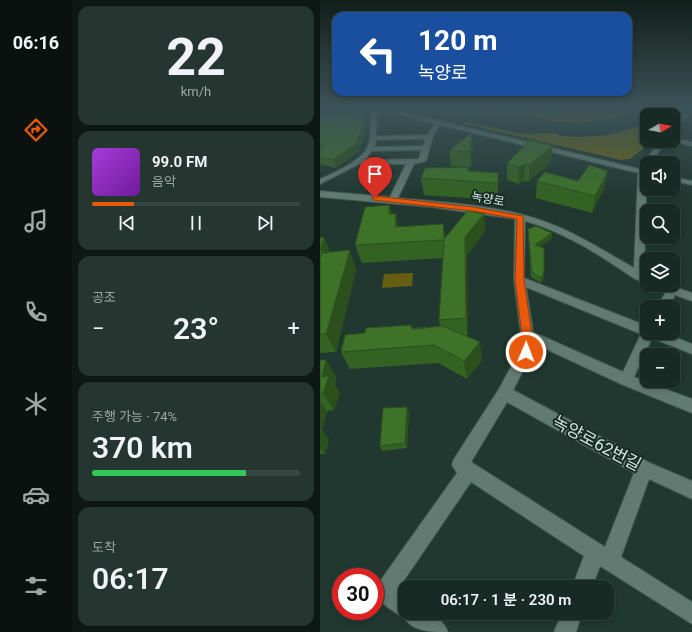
<!DOCTYPE html>
<html lang="ko">
<head>
<meta charset="utf-8">
<style>
	:root { --surface:#182a24; --page:#253631; --text:#f1f3f6; --muted:#9fa7a6; --line:#364641; --accent:#ea580c }
	body { margin:0; font-family:Roboto,"Noto Sans KR",sans-serif; background:var(--page); color:var(--text); height:100vh; display:flex; flex-direction:column; font-size:15px; white-space:nowrap }
	* { box-sizing:border-box; margin:0 }
	p { font-size:13px; color:var(--muted) }
	.icon { flex:none; width:22px; height:22px; fill:none; stroke:currentColor; stroke-width:2; stroke-linecap:round; stroke-linejoin:round }
	.map { position:relative; flex:1; overflow:hidden }
	.details { display:flex; flex-direction:column; gap:6px; padding:6px; background:#0d1714; width:248px }
	.details>* { flex:none }
	.hud { position:absolute; left:12px; top:12px; width:300px; height:84px; border-radius:12px; box-shadow:0 2px 6px #0003,0 0 0 1px var(--line); background:#1a4fa0; color:#fff; overflow:hidden }
	.needle { width:26px; rotate:80deg }
	.tools { position:absolute; left:320px; top:108px; display:grid; gap:8px }
	.tools a { display:grid; place-items:center; width:40px; height:40px; border-radius:8px; background:var(--surface); box-shadow:0 2px 6px #0003,0 0 0 1px var(--line); font-size:20px }
	.speed { position:absolute; left:12px; top:568px; display:flex; gap:8px; font-size:20px; font-weight:700; text-align:center }
	.speed>* { display:grid; place-content:center; width:52px; height:52px; border-radius:50%; background:var(--surface); box-shadow:0 2px 6px #0003,0 0 0 1px var(--line); line-height:1 }
	.speed .limit { border:6px solid #d22; background:#fff; color:#111 }
	.pin { position:absolute; display:grid; place-items:center; width:34px; height:34px; color:#fff; margin:-41px -17px; border-radius:50% 50% 50% 0; rotate:-45deg; box-shadow:0 0 4px #0007 }
	.pin .icon { rotate:45deg }
	.me { position:absolute; width:44px; margin:-22px; rotate:1deg; stroke-linejoin:round; filter:drop-shadow(0 0 3px #0008) }
	.turn { display:flex; align-items:center; gap:14px; height:84px; padding:0 20px; font-size:18px }
	.turn .icon { width:52px; height:52px; stroke-width:2.5 }
	.turn b { display:block; font-size:28px; line-height:34px }
	.big { font-size:30px; font-weight:600; line-height:1.1 }
	.details .card { flex:1; display:flex; flex-direction:column; justify-content:center; gap:6px; min-width:0; padding:0 14px; border-radius:12px; background:var(--page) }
	.details .dial { align-items:center; gap:0 }
	.dial b { font-size:52px; line-height:1 }
	.song { display:flex; align-items:center; gap:12px }
	.cover { width:48px; height:48px; border-radius:6px; background:linear-gradient(135deg,hsl(280 70% 55%),hsl(280 70% 35%)) }
	.played { height:4px; border-radius:2px; background:linear-gradient(90deg,var(--accent) 20%,var(--line) 20%) }
	.keys { display:flex; justify-content:space-around; direction:ltr }
	.heat { display:flex; justify-content:space-between; align-items:center; font-size:22px; direction:ltr }
	.charge { height:6px; border-radius:3px; background:linear-gradient(90deg,#34c759 74%,var(--line) 0) }
	.trip { position:absolute; left:78px; top:580px; width:216px; height:40px; border-radius:12px; background:var(--surface); box-shadow:0 2px 6px #0003,0 0 0 1px var(--line); font-weight:600; line-height:40px; text-align:center }
	main { display:flex; flex:1; min-height:0 }
	.dock { display:flex; flex-direction:column; width:72px; justify-content:space-around; align-items:center; background:#0a110e; color:var(--muted) }
	.dock .icon { width:28px; height:28px }
	.dock .current { color:var(--accent) }
	.dock b { font-size:18px; color:var(--text) }
	.map>svg:first-child { display:block }
	.green { fill:#655e12 }
	.forest { fill:#6b6516 }
	.lines { fill:none; stroke-linecap:round; stroke-linejoin:round }
	.street-casing { stroke:#415650; stroke-width:2 }
	.street { fill:#627b72; fill-rule:evenodd }
	.wall { fill:#346222 }
	.shaded-wall { fill:#2b501c }
	.building { fill:#3d7228; stroke:#2b501c }
	.route { fill:#ea580c; stroke:#983908 }
	.labels { text-anchor:middle; dominant-baseline:central; stroke-width:4; stroke-linejoin:round; paint-order:stroke }
	.far-street-label { font-size:12px; fill:#d7e5df; stroke:#162e26 }
	.near-street-label { font-size:17px; fill:#d7e5df; stroke:#162e26 }
</style>
</head>
<body>
<main>
<nav class="dock">
<b>06:16</b>
<svg class="icon current" aria-label="directions" viewBox="0 0 24 24"><path d="M12 3l9 9-9 9-9-9zM9 14v-3h6M13 9l2 2-2 2"/></svg>
<svg class="icon" aria-label="music" viewBox="0 0 24 24"><path d="M9 18V5l10-2v13"/><circle cx="6" cy="18" r="3"/><circle cx="16" cy="16" r="3"/></svg>
<svg class="icon" aria-label="phone" viewBox="0 0 24 24"><path d="M5 4h4l2 5-3 2q2 4 5 5l2-3 5 2v4C11 20 4 13 5 4z"/></svg>
<svg class="icon" aria-label="climate" viewBox="0 0 24 24"><path d="M12 3v18M4 7l16 10M4 17L20 7"/></svg>
<svg class="icon" aria-label="car" viewBox="0 0 24 24"><path d="M5 17H2v-5l4-1 3-4h7l3 4 3 1v5h-3M9 17h6M6 11h13"/><circle cx="7" cy="17" r="2"/><circle cx="17" cy="17" r="2"/></svg>
<svg class="icon" aria-label="filters" viewBox="0 0 24 24"><path d="M4 7h16M4 17h16"/><circle cx="9" cy="7" r="2"/><circle cx="15" cy="17" r="2"/></svg>
</nav>
<section class="details">
<div class="card dial"><b>22</b><p>km/h</p></div>
<div class="card">
<div class="song"><i class="cover"></i><div><b>99.0 FM</b><p>음악</p></div></div>
<div class="played"></div>
<div class="keys"><svg class="icon" aria-label="previous" viewBox="0 0 24 24"><path d="M18 5L8 12l10 7zM5 5v14"/></svg><svg class="icon" aria-label="pause" viewBox="0 0 24 24"><path d="M8 5v14M16 5v14"/></svg><svg class="icon" aria-label="next" viewBox="0 0 24 24"><path d="M6 5l10 7-10 7zM19 5v14"/></svg></div>
</div>
<div class="card"><p>공조</p>
<div class="heat"><a>−</a><b class="big">23°</b><a>+</a></div>
</div>
<div class="card"><p>주행 가능 · 74%</p><b class="big">370 km</b><div class="charge"></div></div>
<div class="card"><p>도착</p><b class="big">06:17</b></div>
</section>
<div class="map">
<svg width="372" height="632" viewBox="0 0 372 632">
	<rect width="100%" height="100%" fill="#203830"/>
	<g class="green">
		<path d="M188 109H321C281 126 227 127 188 109Z"/>
		<polygon points="93,273 92,286 62,288 64,274"/>
	</g>
	<polygon class="forest" points="144,122 203,134 235,133 241,136 261,137 288,135 327,124 327,141 333,141 310,159 301,160 144,124"/>
	<g class="lines">
		<defs>
			<g id="street">
				<path d="M51 109H57L56 136 107 135 115 124 58 109H70L320 169 339 141H345L332 163H327L324 274 327 275V284L315 279C281 256 245 232 205 221L204 278 327 326V333H345L372 344V354L332 338 314 377 372 399V413L301 384 213 343V352L193 390 330 463 372 481V499L329 479 301 557 372 602V624L280 566 272 587H252L264 556 151 482 78 589 85 594V613C104 613 119 611 128 632 112 632 92 632 84 617 73 612 60 603 55 591L58 584 137 473 132 465 134 459 179 389 199 352 201 335 194 280 195 219 111 207 0 197V191L70 197 86 164H39L0 184V179C14 173 42 161 48 146 52 135 50 121 51 109ZM120 125 318 173 314 268C287 253 260 235 231 224 183 205 128 203 78 198L94 164 106 161 113 136ZM105 139 103 146 55 147 56 140ZM101 150 99 159 45 160 52 151ZM206 287 321 334 303 372 213 332ZM187 402 314 473 285 547 151 462Z"/>
				<polygon points="368,109 372,109 372,111 353,131 353,125"/>
				<polygon points="353,138 372,142 372,146 351,141 353,141"/>
				<polygon points="353,177 372,181 372,185 353,181"/>
				<polygon points="331,285 349,285 372,293 372,301 355,295 349,307 337,307 346,292 333,288"/>
				<polygon points="242,613 262,613 256,632 234,632"/>
			</g>
		</defs>
		<use href="#street" class="street-casing"/>
		<use href="#street" class="street"/>
	</g>
	<g class="wall">
		<polygon points="42,111 44,119 45,133 38,152 16,168 0,164 0,116"/>
		<polygon points="152,132 153,147 151,167 131,166 129,151"/>
		<polygon points="231,162 209,181 204,181 199,184 187,180 187,163"/>
		<polygon points="148,171 178,173 178,200 104,195 101,178"/>
		<polygon points="217,181 258,181 284,188 272,213 216,198"/>
		<polygon points="69,205 72,214 79,227 123,224 125,238 164,214 165,231 147,255 147,337 162,360 147,379 118,363 30,369 21,352 45,333 91,325 92,328 120,326 119,320 123,258 42,263 35,245"/>
		<polygon points="208,229 232,233 231,239 220,247 224,277 221,283 211,277 208,234"/>
		<polygon points="0,238 10,252 36,269 16,352 0,353"/>
		<polygon points="0,360 6,360 16,377 15,385 20,393 14,410 7,411 2,430 9,440 5,454 0,454"/>
		<polygon points="89,412 87,448 62,451 60,446"/>
	</g>
	<g class="shaded-wall">
		<polygon points="42,111 44,119 45,133 38,152 16,168 13,160"/>
		<polygon points="152,132 153,147 151,167 150,151"/>
		<polygon points="233,146 231,162 209,181 209,165"/>
		<polygon points="205,164 204,181 199,184 199,167"/>
		<polygon points="288,171 284,188 272,213 275,196"/>
		<polygon points="69,205 74,223 69,214"/>
		<polygon points="76,214 80,232 75,227"/>
		<polygon points="164,214 165,231 147,255 148,337 146,318 145,237"/>
		<polygon points="232,233 231,239 215,250 215,245"/>
		<polygon points="4,237 12,256 9,268 1,250"/>
		<polygon points="30,250 36,269 16,352 6,334"/>
		<polygon points="224,272 224,277 221,283 221,278"/>
		<polygon points="160,342 162,360 147,379 144,361"/>
		<polygon points="6,360 16,377 15,385 20,393 14,410 3,393 2,377"/>
		<polygon points="0,401 7,411 2,430 9,440 5,454 0,448"/>
		<polygon points="87,407 89,412 87,448 85,443"/>
	</g>
	<g class="building">
		<polygon points="42,111 43,125 36,144 13,160 0,157 0,147 4,145 0,145 0,116"/>
		<polygon points="152,132 150,151 129,151"/>
		<polygon points="210,140 233,146 209,165 205,164 199,167 187,163"/>
		<polygon points="269,165 288,171 275,196 217,181 225,172 258,181"/>
		<polygon points="148,167 148,171 178,173 178,183 101,178 105,168"/>
		<polygon points="69,205 69,214 76,214 75,227 123,224 124,239 148,210 164,214 145,237 146,318 119,320 124,240 35,245 45,207"/>
		<polygon points="216,226 232,233 215,245 224,248 224,272 221,278 212,272 208,229"/>
		<polygon points="4,237 1,250 0,250 0,238"/>
		<polygon points="30,250 6,334 0,334 0,259 2,253"/>
		<polygon points="91,325 92,329 123,326 160,342 144,361 114,345 21,352 25,335 45,333 46,328"/>
		<polygon points="0,360 6,360 2,377 9,376 3,393 0,394"/>
		<polygon points="87,407 85,443 60,446 63,408"/>
	</g>
	<linearGradient id="sky" x2="0" y2="1"><stop stop-color="#121f1a"/><stop offset="0.55" stop-color="#3c5359"/><stop offset="1" stop-color="#3c5359" stop-opacity="0"/></linearGradient>
	<rect width="372" height="198" fill="url(#sky)"/>
	<polygon class="route" points="55,196 153,207 203,216 204,280 212,335 210,355 206,356 201,352 202,335 195,280 197,219 153,211 53,200 52,198"/>
	<g class="labels">
		<g class="far-street-label">
			<text transform="translate(168 199) rotate(10)">녹양로</text>
		</g>
		<g class="near-street-label">
			<text transform="translate(277 443) rotate(28)">녹양로62번길</text>
		</g>
	</g>
</svg>
<div class="tools">
<a><svg class="needle" viewBox="-14 -14 28 28"><path d="M0-13l5 13h-10z" fill="#e53935"/><path d="M0 13l5-13h-10z" fill="#9fa7a6"/></svg></a>
<a><svg class="icon" aria-label="sound" viewBox="0 0 24 24"><path d="M4 9h4l5-4v14l-5-4H4zM17 9q2 3 0 6"/></svg></a>
<a><svg class="icon" aria-label="search" viewBox="0 0 24 24"><circle cx="10" cy="10" r="6"/><path d="M15 15l6 6"/></svg></a>
<a><svg class="icon" aria-label="layers" viewBox="0 0 24 24"><path d="M12 4l9 5-9 5-9-5zM3 14l9 5 9-5"/></svg></a>
<a>+</a>
<a>−</a>
</div>
<div class="speed"><div class="limit">30</div></div>
<div class="pin" style="left:55px;top:198px;background:#d93025"><svg class="icon" aria-label="arrive" viewBox="0 0 24 24"><path d="M6 21V4h12l-3 4 3 4H6"/></svg></div>
<svg class="me" style="left:206px;top:352px" viewBox="-20 -20 40 40"><circle r="17" fill="#ea580c" stroke="#fff" stroke-width="3"/><path d="M0-11L8 9 0 5-8 9z" fill="#fff"/></svg>
<div class="trip">06:17 · 1 분 · 230 m</div>
<div class="hud">
<div class="turn"><svg class="icon" aria-label="left" viewBox="0 0 24 24"><path d="M17 20v-9H6M10 6l-5 5 5 5"/></svg><div><b>120 m</b>녹양로</div></div>
</div>
</div>
</main>
</body>
</html>
